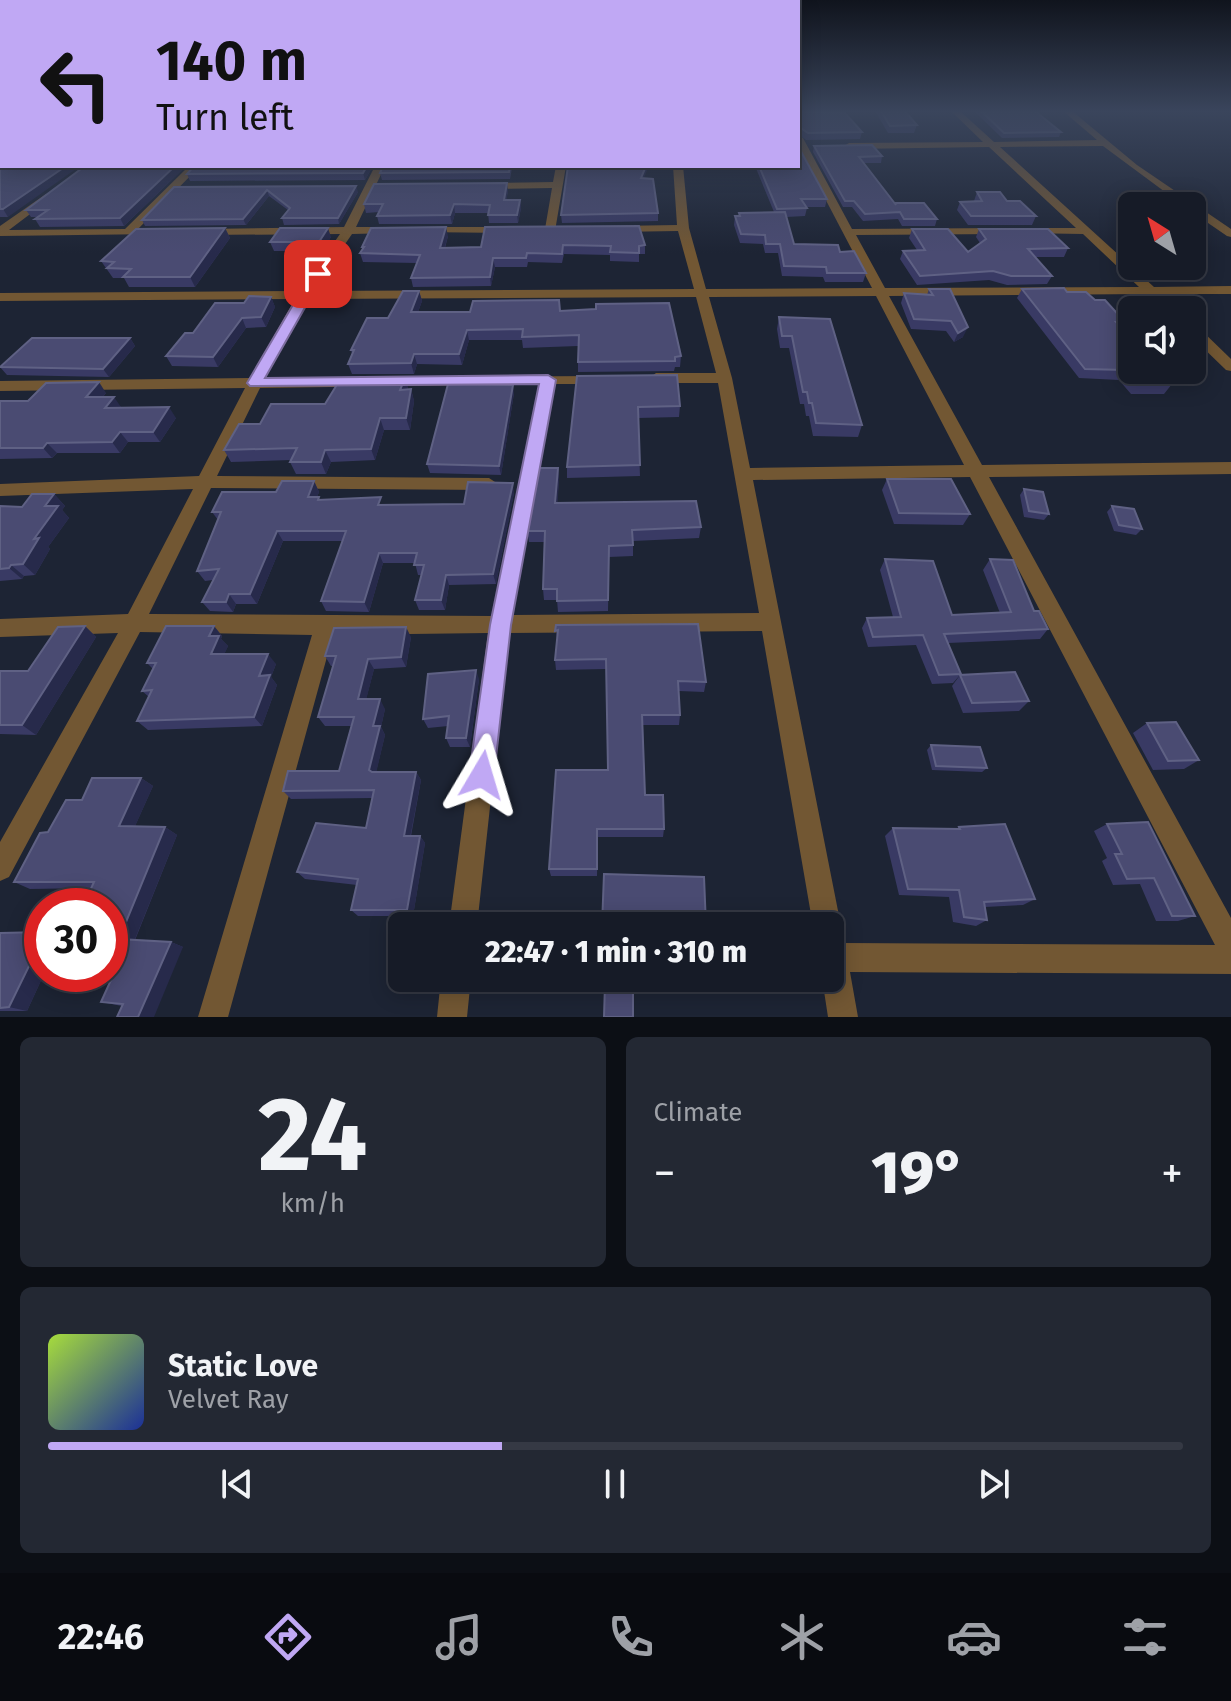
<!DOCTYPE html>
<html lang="en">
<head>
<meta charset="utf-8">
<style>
	:root { --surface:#161b27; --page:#232833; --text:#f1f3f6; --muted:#9ea1a7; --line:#353944; --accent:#c0a8f4 }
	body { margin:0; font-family:"Fira Sans",sans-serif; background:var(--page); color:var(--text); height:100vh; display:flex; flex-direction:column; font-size:30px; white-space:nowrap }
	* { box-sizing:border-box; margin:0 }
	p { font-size:26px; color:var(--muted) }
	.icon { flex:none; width:44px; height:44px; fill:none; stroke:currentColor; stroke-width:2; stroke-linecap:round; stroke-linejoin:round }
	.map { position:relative; height:1017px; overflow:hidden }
	.panel { display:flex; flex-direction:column; gap:20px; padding:20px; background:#0c0f15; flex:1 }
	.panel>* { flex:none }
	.top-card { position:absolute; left:0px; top:0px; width:800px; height:168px; box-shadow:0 4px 20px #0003,0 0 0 2px var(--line); background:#c0a8f4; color:#111; overflow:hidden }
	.needle { width:52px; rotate:323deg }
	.controls { position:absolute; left:1118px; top:192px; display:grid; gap:16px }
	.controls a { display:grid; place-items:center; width:88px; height:88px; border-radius:12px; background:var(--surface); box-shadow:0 4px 20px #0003,0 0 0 2px var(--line); font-size:40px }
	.speed { position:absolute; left:24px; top:888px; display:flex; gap:16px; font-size:40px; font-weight:700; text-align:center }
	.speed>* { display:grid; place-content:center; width:104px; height:104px; border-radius:50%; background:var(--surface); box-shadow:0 4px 20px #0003,0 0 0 2px var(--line); line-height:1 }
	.speed .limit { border:12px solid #d22; background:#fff; color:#111 }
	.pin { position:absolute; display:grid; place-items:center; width:68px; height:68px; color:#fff; margin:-34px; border-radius:16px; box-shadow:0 4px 12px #0006 }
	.me { position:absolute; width:88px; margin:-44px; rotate:7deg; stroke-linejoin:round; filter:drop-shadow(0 0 6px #0008) }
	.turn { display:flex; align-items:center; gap:28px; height:168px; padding:0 24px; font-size:36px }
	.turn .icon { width:104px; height:104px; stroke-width:2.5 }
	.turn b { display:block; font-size:56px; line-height:68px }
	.big { font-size:60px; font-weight:800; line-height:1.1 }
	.panel .widget { flex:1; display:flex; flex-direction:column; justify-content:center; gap:12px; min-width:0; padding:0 28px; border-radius:12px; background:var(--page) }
	.panel .dial { align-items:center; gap:0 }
	.dial b { font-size:104px; line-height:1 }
	.song { display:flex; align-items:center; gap:24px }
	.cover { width:96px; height:96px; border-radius:12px; background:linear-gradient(135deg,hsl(80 70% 55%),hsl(230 70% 35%)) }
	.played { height:8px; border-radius:4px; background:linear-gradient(90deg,var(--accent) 40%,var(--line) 40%) }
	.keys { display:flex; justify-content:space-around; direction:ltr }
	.heat { display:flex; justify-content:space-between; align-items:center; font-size:44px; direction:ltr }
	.panel .tiles { flex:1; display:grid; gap:20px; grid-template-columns:1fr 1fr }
	.widget:last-child { grid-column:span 2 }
	.trip { position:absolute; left:388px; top:912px; width:456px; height:80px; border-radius:12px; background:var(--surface); box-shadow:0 4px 20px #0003,0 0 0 2px var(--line); font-weight:800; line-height:80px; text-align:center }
	.tabs { display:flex; height:128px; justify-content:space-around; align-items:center; background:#090b10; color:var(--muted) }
	.tabs .icon { width:56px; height:56px }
	.tabs .active { color:var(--accent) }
	.tabs b { font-size:36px; color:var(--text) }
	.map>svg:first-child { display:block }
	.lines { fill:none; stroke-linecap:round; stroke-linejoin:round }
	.street { fill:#725733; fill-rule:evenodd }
	.wall { fill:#393a64 }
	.shaded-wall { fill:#272a4b }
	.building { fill:#4a4b72; stroke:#5f6184; stroke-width:2 }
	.route { fill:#c0a8f4; stroke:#7d6d9f; stroke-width:2 }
</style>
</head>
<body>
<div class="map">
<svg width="1231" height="1017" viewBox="0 0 1231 1017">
	<rect width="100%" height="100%" fill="#1d2434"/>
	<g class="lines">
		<g class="street">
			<path d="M951 111H960L994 142 1097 140 1063 111H1072L1137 165 1231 229V237L1227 236 1192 212V206H1184L1103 146 1000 147 1154 287 1231 286V294H1162L1179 310H1164L1147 294 889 296 982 465 1231 462V474L989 477 1231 918V974L850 972 858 1017H828L822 978H830V926H813L762 631 509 633 477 926H449L488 633 333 635 228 1017H198L312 635 140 632 9 877 0 881V842L118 633 0 637V619L128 614 193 489 0 496V484L199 476 245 388 0 391V381L250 378 295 299 0 301V293L300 291 340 234 203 235 197 232 203 229 344 227 375 166H385L356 227H393L399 230 393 233 352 234 313 291 694 289 678 231 615 232 609 229 615 226 677 225 673 166H683L689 228 706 289 872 288 798 147V135L803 138 852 229 1002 228 1008 231 1002 234 856 235 885 288 1139 287 1083 234 1023 233 1021 231 1027 228H1076L989 147 849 149 844 146 849 143 983 142ZM876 296 964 465 750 468 732 378 709 297ZM696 297 716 373H656L649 378 656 383H718L759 613 512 615 555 384H598L603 382V376L265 378 308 299ZM540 384 492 616 149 614 211 488 489 490 498 484 489 478 217 476 260 388ZM970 477 1215 945 844 943 839 931 841 926 753 480Z"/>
			<polygon points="189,166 200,166 138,229 157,230 157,234 0,236 0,226 46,194 51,197 50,199 9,230 125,229"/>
			<polygon points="556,166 566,166 555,231 545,229 552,188 485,189 480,186 485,183 553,182"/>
			<polygon points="423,227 509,227 515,230 509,233 419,232 417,230"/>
			<polygon points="1192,325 1197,326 1231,359 1231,371 1226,370 1192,337"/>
			<polygon points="441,978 471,978 467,1017 437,1017"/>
		</g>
	</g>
	<g class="wall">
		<polygon points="875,111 905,111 917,125 914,133 888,133"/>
		<polygon points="974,111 1035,111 1061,132 1059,137 1002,138"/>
		<polygon points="798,112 862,132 860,139 806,140 798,134"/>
		<polygon points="814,146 882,156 881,163 864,163 895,203 937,219 935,226 902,226 898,219 863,221 852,207 843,207 813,152"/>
		<polygon points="0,149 8,217 0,217"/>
		<polygon points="85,166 186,166 124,226 40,227 35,219 38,217 31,217 26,210"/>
		<polygon points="194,166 373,166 365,180 190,181 187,174"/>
		<polygon points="383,166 554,166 553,168 512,168 510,179 382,180 380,173"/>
		<polygon points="755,166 798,166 827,199 825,207 805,207 807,208 805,216 786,217 794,244 840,252 866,273 863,282 825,282 823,277 782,276 778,253 765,253 763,244 740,243 734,225 735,216 739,216 739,213 774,212"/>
		<polygon points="644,178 658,213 658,221 562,223 561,215"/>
		<polygon points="174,187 358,192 339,224 284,225 282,218 288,210 269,196 246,225 145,226 142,220"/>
		<polygon points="508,191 506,200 520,200 521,208 518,223 489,223 488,213 455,213 452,224 379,224 377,216 379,212 366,213 364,204"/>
		<polygon points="977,192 1007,201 1036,216 1032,225 968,225 957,210 960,202 974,201"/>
		<polygon points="485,227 645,245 645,254 639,254 639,262 610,261 610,255 564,254 562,263 528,262 527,267 495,267 491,286 413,287 411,278 417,263 363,262 360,253 362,250 362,247 448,236 445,248 481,247"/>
		<polygon points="225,228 230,238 195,287 129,287 124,278 113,278 101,261"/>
		<polygon points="912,229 968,252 980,243 976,237 979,229 1068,248 1064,257 1035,257 1052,276 1047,284 1007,285 989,280 917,285 900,259 903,251 917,250 909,238"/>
		<polygon points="331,237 322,251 274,251 270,242"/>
		<polygon points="929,289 963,337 954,342 946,331 911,329 901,303 904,293 927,295"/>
		<polygon points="1022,289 1067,292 1095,300 1125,322 1121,328 1172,384 1164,394 1131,394 1119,380 1079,378 1017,298"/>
		<polygon points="419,291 422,301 418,312 560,311 681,356 680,367 675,367 674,371 578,372 578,346 523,348 522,340 469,340 462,365 417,364 414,374 352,374 348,364 352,354 351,350"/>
		<polygon points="271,297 275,307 266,327 246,328 218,367 172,366 166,356 193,333 244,303"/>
		<polygon points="779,317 862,425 858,437 813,436 809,416 806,416 804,404 800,404 789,348 780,348 777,329"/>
		<polygon points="130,338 135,346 109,377 7,375 0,367"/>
		<polygon points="577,376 680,406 679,417 638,418 640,476 567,478 567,467"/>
		<polygon points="405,378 408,389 411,389 414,401 410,430 384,430 375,460 331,462 326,474 296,474 290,462 291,460 231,462 224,450 260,424"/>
		<polygon points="106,393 103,397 121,407 176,418 160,442 128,442 120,453 57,453 52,458 0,459 0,401 28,401"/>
		<polygon points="514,393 501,475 430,473 427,464"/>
		<polygon points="558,468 559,480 557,503 701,527 699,538 633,541 633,556 609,557 608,611 558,612 557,600 544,600 543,589 544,542 529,542 527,531"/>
		<polygon points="887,479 970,514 963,525 894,524 882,490"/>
		<polygon points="314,481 319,492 317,497 320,500 384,505 464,504 514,493 496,584 449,585 445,610 419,610 415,600 421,575 418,575 415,563 383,563 369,612 326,611 321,601 342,541 283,541 257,604 236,604 233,612 210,611 202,602 213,580 205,581 197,571 218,520 212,512"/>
		<polygon points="1024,489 1049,514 1044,520 1024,517 1020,495"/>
		<polygon points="54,494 65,506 62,510 69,518 48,547 50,549 35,575 24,576 22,579 0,581 0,506 22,507"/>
		<polygon points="1112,506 1142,529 1136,535 1114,531 1107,512"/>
		<polygon points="885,559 952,615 1000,613 983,570 990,559 1048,629 1040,639 948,643 961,674 953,683 932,684 916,645 868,647 862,628 867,618 893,617 880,570"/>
		<polygon points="556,625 706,682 704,692 679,691 680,715 679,725 643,725 645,795 664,829 663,837 598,837 597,876 551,876 549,869 608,770 606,669 556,670 555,660 557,641"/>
		<polygon points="85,626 96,637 36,735 0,734 0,671 28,671"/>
		<polygon points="214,626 222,636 221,639 228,646 224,654 276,664 271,677 277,685 262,726 148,730 137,721 149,697 142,691 153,669 147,663"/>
		<polygon points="411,637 406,667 374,669 366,699 385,709 381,727 385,735 376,772 416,772 421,780 411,836 420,836 425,843 413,916 358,916 351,910 357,885 305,879 297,872 366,828 372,798 291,799 283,791 339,771 351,726 325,726 318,717 333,666 331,666 325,656"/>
		<polygon points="960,675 1029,701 1019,711 963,713 952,686"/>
		<polygon points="479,679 470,747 450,747 446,738 448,726 428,728 423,719"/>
		<polygon points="1147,723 1199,760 1184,769 1153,770 1133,733"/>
		<polygon points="931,745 987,768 982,772 932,770 927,750"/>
		<polygon points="141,778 153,786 135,826 165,827 177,835 135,940 171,942 183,947 122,1006 101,1002 115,972 110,972 110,906 91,888 30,889 14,882 48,832 82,800"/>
		<polygon points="1107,824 1195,916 1178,921 1156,921 1140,884 1113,885 1102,861 1107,858 1094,831"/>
		<polygon points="959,827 1035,899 1023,905 985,907 987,920 976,926 953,922 949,897 899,895 885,836 893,828 956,829"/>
		<polygon points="42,932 42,974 44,974 27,1011 0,1011 0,933"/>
	</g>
	<g class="shaded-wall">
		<polygon points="66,166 80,166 8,217 3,209"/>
		<polygon points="175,166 186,166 124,226 120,218"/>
		<polygon points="367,166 373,166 365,180 363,173"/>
		<polygon points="646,166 649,166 641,185 641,178"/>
		<polygon points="507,183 508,191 505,209 504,200"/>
		<polygon points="356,186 358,192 339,224 338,218"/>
		<polygon points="267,190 269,196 246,225 243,219"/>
		<polygon points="520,200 521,208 518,223 517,215"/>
		<polygon points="454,204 455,213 452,224 450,215"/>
		<polygon points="446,227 448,236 442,257 440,248"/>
		<polygon points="225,228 230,238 195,287 190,277"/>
		<polygon points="328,228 331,237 322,251 319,242"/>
		<polygon points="493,258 495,267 491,286 490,277"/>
		<polygon points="419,291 422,301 414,323 411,312"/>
		<polygon points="271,297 275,307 266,327 261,317"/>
		<polygon points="242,318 246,328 218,367 213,357"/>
		<polygon points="968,327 963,337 954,342 958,333"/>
		<polygon points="467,330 469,340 462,365 459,354"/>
		<polygon points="130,338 135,346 109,377 103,369"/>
		<polygon points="414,354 417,364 414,374 411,363"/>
		<polygon points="405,378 408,389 400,390"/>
		<polygon points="99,382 106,393 93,408 86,397"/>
		<polygon points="513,385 514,393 501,475 499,466"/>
		<polygon points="411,389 414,401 410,430 406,418"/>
		<polygon points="114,397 121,407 105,408"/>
		<polygon points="169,407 176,418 160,442 153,432"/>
		<polygon points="380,418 384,430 375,460 371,449"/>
		<polygon points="120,432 128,442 120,453 112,442"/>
		<polygon points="47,443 57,453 52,458 43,448"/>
		<polygon points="325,450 331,462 326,474 321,462"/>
		<polygon points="558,468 559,480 557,515 555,503"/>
		<polygon points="314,481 319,492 313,508 308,497"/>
		<polygon points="513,483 514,493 496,584 493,574"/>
		<polygon points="54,494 65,506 62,510 69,518 48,547 50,549 35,575 23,564 45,506"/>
		<polygon points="277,531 283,541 257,604 250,594"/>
		<polygon points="379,553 383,563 369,612 364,602"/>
		<polygon points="11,565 24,576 22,579 9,568"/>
		<polygon points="446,575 449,585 445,610 441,600"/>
		<polygon points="229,594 236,604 233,612 226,602"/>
		<polygon points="85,626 96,637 36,735 22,725"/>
		<polygon points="214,626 222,636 221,639 228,646 220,664 211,654 209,636"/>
		<polygon points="406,627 411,637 406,667 401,657"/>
		<polygon points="268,654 276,664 271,677 277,685 262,726 254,717 259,676"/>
		<polygon points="368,659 374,669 364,708 358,699"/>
		<polygon points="476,670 479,679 470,747 466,738"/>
		<polygon points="380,699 385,709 381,727 385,735 375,778 369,770 373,726"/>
		<polygon points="416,772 421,780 409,843 404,836"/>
		<polygon points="141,778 153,786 132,833 119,826"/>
		<polygon points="165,827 177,835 133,944 119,939"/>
		<polygon points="420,836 425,843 413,916 407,910"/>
		<polygon points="171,942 183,947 154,1017 138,1017"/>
		<polygon points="29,966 42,970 42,974 44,974 27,1011 9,1007"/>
	</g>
	<g class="building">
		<polygon points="881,111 905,111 917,125 890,126"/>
		<polygon points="981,111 1035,111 1061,132 1004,133"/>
		<polygon points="798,112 845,113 862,132 808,133 798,126"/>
		<polygon points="872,145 882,156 859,157 896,205 895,203 924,203 937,219 904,219 900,212 865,214 854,201 845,201 814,146"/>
		<polygon points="798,146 827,199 801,199 807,208 777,209 759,166 798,166"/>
		<polygon points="2,148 2,166 66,166 3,209 0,209 0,149"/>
		<polygon points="85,166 175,166 120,218 35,219 48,210 26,210"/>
		<polygon points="194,166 367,166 363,173 187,174"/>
		<polygon points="383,166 510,166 509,172 380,173"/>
		<polygon points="568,166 646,166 641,178 653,179 658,213 561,215"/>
		<polygon points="507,183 504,200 520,200 517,215 488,215 490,205 454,204 450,215 377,216 383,204 364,204 374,184"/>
		<polygon points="356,186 338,218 282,218 290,208 267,190 243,219 142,220 174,187"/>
		<polygon points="977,192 1000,192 1007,201 1020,201 1036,216 971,216 960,202 982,201"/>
		<polygon points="785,212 794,244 838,245 840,252 854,251 866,273 827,273 826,267 784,266 780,244 766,244 765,235 741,234 735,216 740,216 739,213"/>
		<polygon points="639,226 645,245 639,246 639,253 610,252 611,246 563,245 562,254 527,253 526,258 493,258 490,277 411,278 420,255 360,253 364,247 362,247 371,228 446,227 440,248 481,247 485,227"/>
		<polygon points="225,228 190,277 123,277 131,269 107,268 114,262 101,261 136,229"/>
		<polygon points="280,228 328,228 319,242 270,242"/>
		<polygon points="912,229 948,229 968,252 986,239 979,229 1048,229 1068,248 1028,249 1052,276 1011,276 993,271 920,276 903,251 925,250"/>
		<polygon points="1064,288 1067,292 1086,292 1095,300 1105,300 1125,322 1116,322 1132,340 1132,370 1159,370 1172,384 1137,384 1125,370 1085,369 1022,289"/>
		<polygon points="929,289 950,289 968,327 958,333 951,321 914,319 904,293 933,295"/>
		<polygon points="403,291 419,291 411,312 470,312 473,301 559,300 560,311 596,309 596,304 669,303 681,356 675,357 675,361 578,362 579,335 522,337 523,329 467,330 459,354 414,354 411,363 348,364 354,350 351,350 367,318 388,318"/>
		<polygon points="249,296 271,297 261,317 242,318 213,357 166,356 185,333 193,333 215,303 244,303"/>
		<polygon points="779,317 830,319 862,425 816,423 812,403 809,403 807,392 803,392 792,336 782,336"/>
		<polygon points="32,338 130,338 103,369 0,367"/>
		<polygon points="677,375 680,406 638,407 640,465 567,467 577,376"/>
		<polygon points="341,378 405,378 400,390 411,389 406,418 380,418 371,449 325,450 321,462 290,462 297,448 224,450 239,424 260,424 271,404 325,404"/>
		<polygon points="99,382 86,397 114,397 105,408 169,407 153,432 120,432 112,442 47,443 43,448 0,448 0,401 28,401 46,383"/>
		<polygon points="448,384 513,385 499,466 427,464"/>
		<polygon points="539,468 558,468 555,503 696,501 701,527 632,530 633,545 609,546 608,600 557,601 557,589 543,589 545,531 527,531"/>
		<polygon points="887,479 951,479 970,514 899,513"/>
		<polygon points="282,481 314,481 308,497 319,497 318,500 381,497 378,505 464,504 468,482 513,483 493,574 446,575 441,600 415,600 424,565 414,565 417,553 379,553 364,602 321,601 346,531 277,531 250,594 229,594 226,602 202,602 219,569 197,571 221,512 212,512 222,492 276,492"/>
		<polygon points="1024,489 1043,492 1049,514 1029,511"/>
		<polygon points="32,494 54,494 45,506 58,506 34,539 39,538 23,564 11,565 9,568 0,569 0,506 22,507"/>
		<polygon points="1112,506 1134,509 1142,529 1119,525"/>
		<polygon points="885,559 933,561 952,615 1011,612 990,559 1013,560 1034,611 1039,611 1048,629 944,634 961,674 939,675 923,635 873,637 867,618 901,617"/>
		<polygon points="698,624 706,682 678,681 680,715 642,715 645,795 663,795 664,829 597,829 597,869 549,869 556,770 608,770 606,659 555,660 558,630 555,631 556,625"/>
		<polygon points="85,626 22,725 0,725 0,671 28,671 58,627"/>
		<polygon points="166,626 214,626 209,636 219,636 211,654 268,654 259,676 270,675 254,717 137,721 152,690 142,691 156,663 147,663"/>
		<polygon points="406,627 401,657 368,659 358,699 380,699 373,726 380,726 369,770 372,772 416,772 404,836 420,836 407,910 351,910 358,879 297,872 316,823 366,828 374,790 283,791 288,771 339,771 354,717 318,717 336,656 325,656 334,628"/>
		<polygon points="476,670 466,738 446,738 449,716 423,719 428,674"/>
		<polygon points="1015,672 1029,701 972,703 960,675"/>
		<polygon points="1176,722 1199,760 1168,761 1147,723"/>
		<polygon points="931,745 980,747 987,768 936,766"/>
		<polygon points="92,778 141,778 119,826 165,827 119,939 171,942 138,1017 117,1017 123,1004 101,1002 116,969 110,969 110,906 83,906 94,882 14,882 40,833 48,832 66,800 82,800"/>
		<polygon points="1148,822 1195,916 1172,916 1154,878 1127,879 1115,854 1122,854 1107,824"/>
		<polygon points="1005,824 1035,899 984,902 987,920 964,917 959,890 908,889 893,828 960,829 959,827"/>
		<polygon points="604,874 704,877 706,926 602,926"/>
		<polygon points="42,932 42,967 29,966 9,1007 0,1008 0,933"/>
		<polygon points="605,984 633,985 633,1017 604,1017"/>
	</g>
	<linearGradient id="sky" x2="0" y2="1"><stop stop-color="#10141d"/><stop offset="0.44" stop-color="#3a455c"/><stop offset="1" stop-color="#3a455c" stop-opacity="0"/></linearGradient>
	<rect width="1231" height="253" fill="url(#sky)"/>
	<polygon class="route" points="318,270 324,274 265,378 548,375 556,380 511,625 494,775 490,784 482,788 473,784 469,775 490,625 539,384 250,386 247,383 311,274"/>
</svg>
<div class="controls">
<a><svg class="needle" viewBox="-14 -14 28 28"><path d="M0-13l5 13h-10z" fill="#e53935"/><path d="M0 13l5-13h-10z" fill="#9ea1a7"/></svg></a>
<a><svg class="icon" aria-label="sound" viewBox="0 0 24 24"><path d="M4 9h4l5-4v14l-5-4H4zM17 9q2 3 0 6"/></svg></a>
</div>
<div class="speed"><div class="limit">30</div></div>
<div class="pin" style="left:318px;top:274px;background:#d93025"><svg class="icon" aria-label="arrive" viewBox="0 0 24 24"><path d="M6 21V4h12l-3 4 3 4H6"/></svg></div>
<svg class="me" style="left:482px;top:775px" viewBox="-20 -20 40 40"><path d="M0-17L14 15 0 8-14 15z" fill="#c0a8f4" stroke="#fff" stroke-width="4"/></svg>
<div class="trip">22:47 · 1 min · 310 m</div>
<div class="top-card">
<div class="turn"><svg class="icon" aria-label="left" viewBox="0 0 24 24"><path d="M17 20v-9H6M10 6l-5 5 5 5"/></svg><div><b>140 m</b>Turn left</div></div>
</div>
</div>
<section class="panel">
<div class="tiles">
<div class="widget dial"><b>24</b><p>km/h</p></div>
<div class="widget"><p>Climate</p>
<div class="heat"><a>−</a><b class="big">19°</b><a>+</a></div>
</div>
<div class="widget">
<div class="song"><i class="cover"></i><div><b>Static Love</b><p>Velvet Ray</p></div></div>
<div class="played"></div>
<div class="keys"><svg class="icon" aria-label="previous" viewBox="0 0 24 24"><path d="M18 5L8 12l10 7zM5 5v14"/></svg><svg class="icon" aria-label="pause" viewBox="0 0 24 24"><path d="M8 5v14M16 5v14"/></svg><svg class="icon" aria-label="next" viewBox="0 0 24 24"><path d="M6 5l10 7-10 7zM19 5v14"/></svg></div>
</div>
</div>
</section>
<nav class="tabs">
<b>22:46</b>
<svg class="icon active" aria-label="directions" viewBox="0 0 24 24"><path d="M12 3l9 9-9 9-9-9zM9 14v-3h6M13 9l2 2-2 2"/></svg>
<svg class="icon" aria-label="music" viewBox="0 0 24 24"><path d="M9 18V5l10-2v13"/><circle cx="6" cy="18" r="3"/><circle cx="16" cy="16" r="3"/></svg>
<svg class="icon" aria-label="phone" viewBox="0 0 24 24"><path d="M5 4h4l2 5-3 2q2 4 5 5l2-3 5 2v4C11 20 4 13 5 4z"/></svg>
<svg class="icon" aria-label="climate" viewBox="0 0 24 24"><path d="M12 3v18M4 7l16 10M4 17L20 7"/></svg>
<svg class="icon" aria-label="car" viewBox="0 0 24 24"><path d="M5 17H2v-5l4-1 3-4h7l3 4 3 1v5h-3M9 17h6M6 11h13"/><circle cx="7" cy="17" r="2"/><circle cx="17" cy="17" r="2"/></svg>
<svg class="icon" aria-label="filters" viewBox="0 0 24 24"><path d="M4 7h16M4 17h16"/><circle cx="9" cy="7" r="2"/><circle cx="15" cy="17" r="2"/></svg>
</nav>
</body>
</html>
